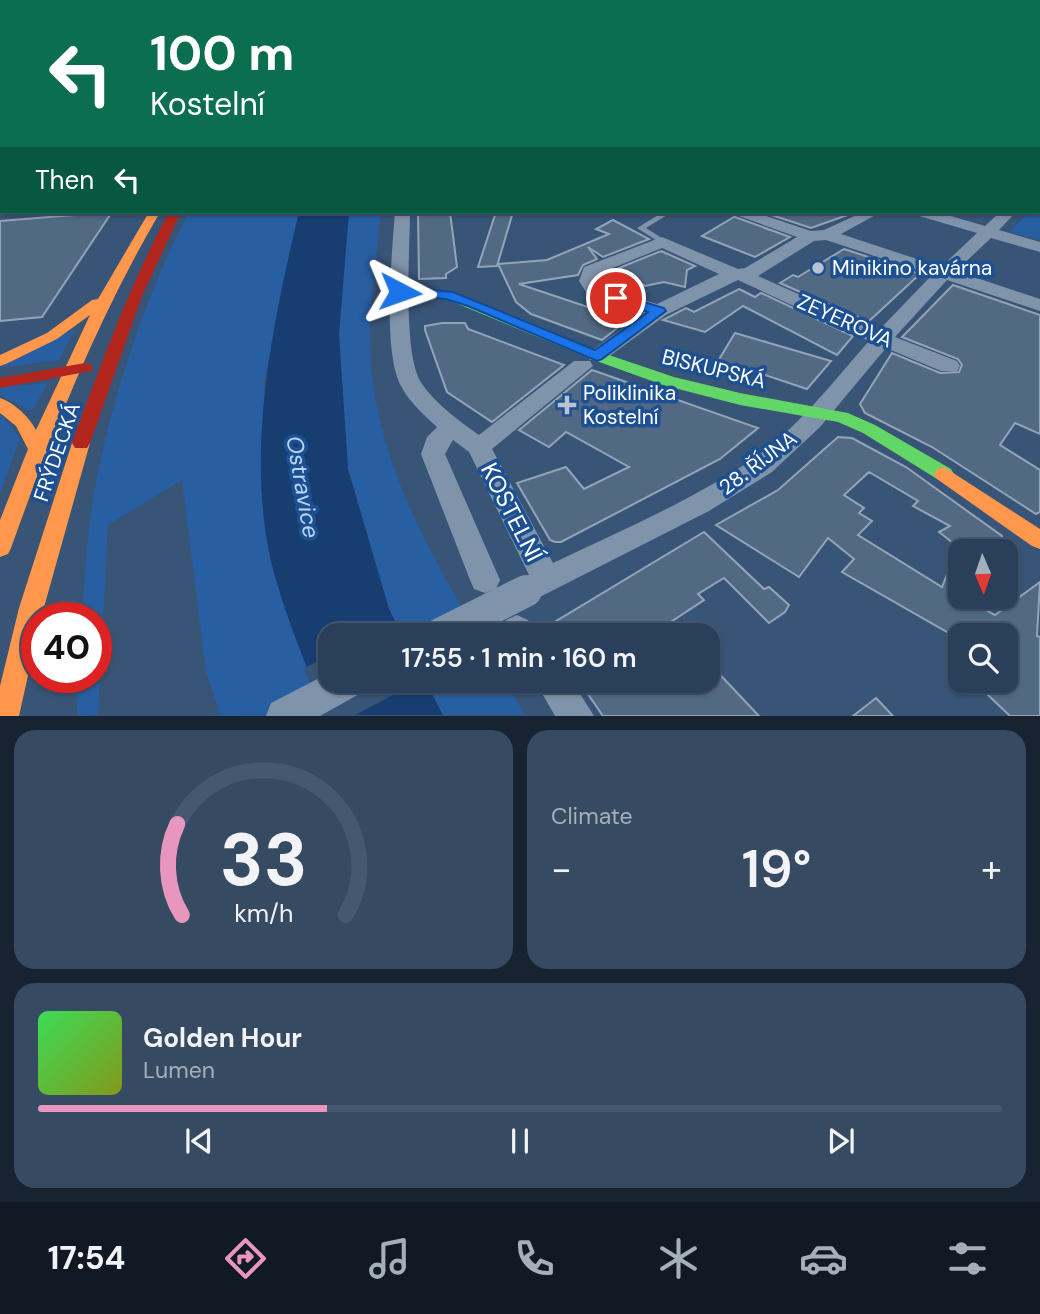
<!DOCTYPE html>
<html lang="en">
<head>
<meta charset="utf-8">
<style>
	:root { --surface:#2a3f59; --page:#364a62; --text:#f1f3f6; --muted:#a5afba; --line:#46586f; --accent:#e797bd }
	body { margin:0; font-family:"DM Sans",sans-serif; background:var(--page); color:var(--text); height:100vh; display:flex; flex-direction:column; font-size:26px; white-space:nowrap }
	* { box-sizing:border-box; margin:0 }
	p { font-size:23px; color:var(--muted) }
	.icon { flex:none; width:38px; height:38px; fill:none; stroke:currentColor; stroke-width:2; stroke-linecap:round; stroke-linejoin:round }
	.map { position:relative; height:716px; overflow:hidden }
	.panel { display:flex; flex-direction:column; gap:14px; padding:14px; background:#172331; flex:1 }
	.panel>* { flex:none }
	.guide { position:absolute; left:0px; top:0px; width:1041px; height:214px; box-shadow:0 2px 5px #0004,0 0 0 2px var(--line); background:#0b6e4f; color:#fff; overflow:hidden }
	.needle { width:46px; rotate:178deg }
	.tools { position:absolute; left:948px; top:539px; display:grid; gap:14px }
	.tools a { display:grid; place-items:center; width:70px; height:70px; border-radius:14px; background:var(--surface); box-shadow:0 2px 5px #0004,0 0 0 2px var(--line); font-size:35px }
	.speed { position:absolute; left:21px; top:602px; display:flex; gap:14px; font-size:35px; font-weight:700; text-align:center }
	.speed>* { display:grid; place-content:center; width:91px; height:91px; border-radius:50%; background:var(--surface); box-shadow:0 2px 5px #0004,0 0 0 2px var(--line); line-height:1 }
	.speed .limit { border:10px solid #d22; background:#fff; color:#111 }
	.pin { position:absolute; display:grid; place-items:center; width:60px; height:60px; color:#fff; margin:-30px; border:4px solid #fff; border-radius:50%; box-shadow:0 2px 7px #0007 }
	.me { position:absolute; width:77px; margin:-38px; rotate:94deg; stroke-linejoin:round; filter:drop-shadow(0 0 5px #0008) }
	.turn { display:flex; align-items:center; gap:24px; height:147px; padding:0 35px; font-size:32px }
	.turn .icon { width:91px; height:91px; stroke-width:2.5 }
	.turn b { display:block; font-size:49px; line-height:60px }
	.then { display:flex; align-items:center; height:66px; padding:0 35px; background:#0003; gap:14px; font-size:26px }
	.big { font-size:52px; font-weight:600; line-height:1.1 }
	.panel .widget { flex:1; display:flex; flex-direction:column; justify-content:center; gap:10px; min-width:0; padding:0 24px; border-radius:21px; background:var(--page) }
	.panel .dial { align-items:center; gap:0 }
	.dial svg { height:182px; overflow:visible; fill:none; stroke:var(--line); stroke-width:7; stroke-linecap:round; text-anchor:middle }
	.dial text { fill:var(--text); stroke:none }
	.song { display:flex; align-items:center; gap:21px }
	.cover { width:84px; height:84px; border-radius:10px; background:linear-gradient(135deg,hsl(130 70% 55%),hsl(70 70% 35%)) }
	.played { height:7px; border-radius:4px; background:linear-gradient(90deg,var(--accent) 30%,var(--line) 30%) }
	.keys { display:flex; justify-content:space-around; direction:ltr }
	.heat { display:flex; justify-content:space-between; align-items:center; font-size:38px; direction:ltr }
	.panel .tiles { flex:1; display:grid; gap:14px; grid-template-columns:1fr 1fr }
	.widget:last-child { grid-column:span 2 }
	.trip { position:absolute; left:318px; top:623px; width:402px; height:70px; border-radius:21px; background:var(--surface); box-shadow:0 2px 5px #0004,0 0 0 2px var(--line); font-weight:600; line-height:70px; text-align:center }
	.tab-bar { display:flex; height:112px; justify-content:space-around; align-items:center; background:#111924; color:var(--muted) }
	.tab-bar .icon { width:49px; height:49px }
	.tab-bar .current { color:var(--accent) }
	.tab-bar b { font-size:32px; color:var(--text) }
	.map>svg:first-child { display:block }
	.green { fill:#285fa3 }
	.water { fill:#173d71 }
	.pier { fill:#385477 }
	.building { fill:#526984; stroke:#94a4b8; stroke-width:2; fill-rule:evenodd }
	.lines { fill:none; stroke-linecap:round; stroke-linejoin:round }
	.lane { fill:#7f93aa; fill-rule:evenodd }
	.street { fill:#7f93aa; fill-rule:evenodd }
	.fast { fill:#63d668; fill-rule:evenodd }
	.slow { fill:#ff974d; fill-rule:evenodd }
	.jam { fill:#b3261e; fill-rule:evenodd }
	.street-bridge { stroke:#7f93aa; stroke-width:32 }
	.route { fill:#1a73e8; stroke:#114b97; stroke-width:2 }
	.poi-dot { fill:#b9c3cf; stroke:#1d5092; stroke-width:2.5 }
	.labels { text-anchor:middle; dominant-baseline:central; stroke-width:7; stroke-linejoin:round; paint-order:stroke }
	.poi-label { font-size:21px; fill:#fff; stroke:#1d5092; text-anchor:start }
	.street-label { font-size:21px; fill:#fff; stroke:#1d5092 }
	.water-label { font-size:23px; font-style:italic; fill:#bad5f5; stroke:#1d5092 }
	.near-street-label { font-size:24px; fill:#fff; stroke:#1d5092 }
</style>
</head>
<body>
<div class="map">
<svg width="1040" height="716" viewBox="0 0 1040 716">
	<rect width="100%" height="100%" fill="#385477"/>
	<g class="green">
		<polygon points="1040,198 1040,240 1010,232 1028,212 1040,212"/>
		<path d="M189 212H299L264 383 263 508 325 715 220 716 219 711 207 715 219 710 206 672 182 480 108 525 98 715 77 716V677H96V618H82C85 581 86 542 92 506 107 411 144 297 189 212Z"/>
		<path d="M349 212H381C376 267 365 326 373 382 385 475 431 555 478 635H402L389 609 348 469 339 334Z"/>
		<polygon points="75,329 59,360 0,368"/>
		<polygon points="48,383 32,411 0,395 0,387"/>
		<polygon points="0,413 20,438 0,494"/>
		<polygon points="425,681 505,681 525,715 443,715"/>
	</g>
	<path class="water" d="M299 212H349L339 334 348 469 389 609 402 635H331V681H425L443 715H325C309 671 289 626 276 580 242 464 272 326 299 212Z"/>
	<polygon class="pier" points="331,656 331,681 420,681 355,715 322,716 304,668"/>
	<g class="building">
		<polygon points="112,212 42,317 0,321 0,221"/>
		<polygon points="418,212 450,212 457,267 446,274 446,278 419,279"/>
		<polygon points="496,212 513,212 497,266 478,267"/>
		<polygon points="762,212 856,212 811,228"/>
		<polygon points="734,217 735,217 790,237 755,257 702,236"/>
		<polygon points="613,220 649,239 603,257 588,247 597,259 583,265 578,275 519,284 627,320 602,340 531,314 516,302 498,264 547,260 609,234 596,229"/>
		<polygon points="844,249 920,274 868,322 780,283 793,275 798,277"/>
		<polygon points="661,251 695,266 687,270 685,287 664,282 645,286 619,268"/>
		<polygon points="953,285 1040,315 1040,434 1015,423 1000,445 1040,470 1040,512 1036,514 932,447 865,413 860,404 892,353 940,373 959,372 962,365 958,359 902,337"/>
		<polygon points="739,289 755,297 761,293 853,336 837,355 743,306 705,332 663,320 686,308 694,312"/>
		<polygon points="442,323 465,323 468,329 564,365 492,422 447,392 425,330 425,326"/>
		<polygon points="735,333 831,361 807,389 747,369 740,380 712,371"/>
		<polygon points="592,370 758,428 720,459 561,542 555,542 550,540 517,483 566,467 584,489 629,467 566,432 549,447 519,430"/>
		<path d="M838 437 852 438 906 467 1002 536 997 551H961V597L995 615 1040 582 1037 636 1040 637V716H1010L988 695 1017 671 1006 665V635H961V640L842 572 854 559 828 538 799 577 716 525 778 490ZM869 472 918 501 913 506 950 526 939 532 958 547 942 587 858 535 872 521 859 513 864 508 844 495Z"/>
		<polygon points="704,532 764,589 769,587 789,605 785,612 769,623 724,578 698,594 704,600 651,635 539,635 538,632"/>
		<polygon points="709,663 759,716 603,716 579,681 709,681"/>
		<polygon points="876,698 893,716 853,716"/>
	</g>
	<g class="lines">
		<g class="lane">
			<polygon points="0,210 2,210 2,212 7,212 0,214"/>
			<polygon points="663,212 672,212 646,228 665,240 665,244 662,244 637,228"/>
		</g>
		<g class="street">
			<polygon points="0,112 2,112 0,119"/>
			<path d="M395 212H410C410 249 402 356 422 384 436 404 459 421 479 435L574 361H590L593 366 492 449 553 563C620 531 691 501 753 459 798 428 833 382 869 341L738 280 666 315 604 360H590L587 356 590 352 644 313 588 295 579 281 584 267 662 237 738 269 745 268 797 237 736 215 734 212H755L811 231 824 230 863 212H881L841 234 941 267 977 233 916 215 914 212H937L985 226 1000 212H1016L999 230 1040 242V252L991 238 956 271 1040 299V311L947 280 895 337 957 361 960 366 957 371H941L886 348 820 427 772 472 709 511 526 604 515 600 511 591 515 582 529 575 469 452 453 440 445 454 500 580 496 589 485 593 474 589 470 580 421 454 427 437 437 427C424 415 409 402 401 386 382 350 392 254 395 212ZM826 240 932 275 879 330 758 276 814 241ZM662 248 719 274 657 304 601 287 597 281 598 274Z"/>
			<polygon points="517,615 528,620 536,635 503,635 501,630 506,620"/>
			<polygon points="331,672 331,681 366,681 361,693 320,716 266,716 271,703"/>
			<polygon points="535,681 572,681 594,716 555,716"/>
		</g>
		<polygon class="fast" points="400,288 453,292 603,353 674,377 740,393 848,413 875,425 951,469 954,474 951,479 944,481 937,479 863,433 838,422 740,405 663,385 591,359 446,299 395,295 393,292 395,289"/>
		<g class="slow">
			<path d="M149 212 159 214C97 320 52 433 11 548L8 554 0 557V520L28 449 16 426 0 413V398C15 403 29 417 36 430L90 315 57 339 6 364 0 366V355L47 333 92 300 98 299Z"/>
			<polygon points="81,437 87,438 90,443 41,618 37,618 37,635 19,716 0,716 0,686 19,608 72,443 75,438"/>
			<polygon points="944,467 1040,529 1040,549 1032,546 937,479 934,474 937,469"/>
		</g>
		<g class="jam">
			<path d="M169 212H181L142 296 90 443 87 448H75L72 443C101 364 129 286 169 212Z"/>
			<polygon points="85,363 91,365 93,368 91,371 0,388 0,378"/>
		</g>
		<polyline class="street-bridge" points="438,635 526,591"/>
	</g>
	<linearGradient id="sky" x2="0" y2="1"><stop stop-color="#1f2e41"/><stop offset="0.43" stop-color="#4d678a"/><stop offset="1" stop-color="#4d678a" stop-opacity="0"/></linearGradient>
	<rect width="1040" height="175" fill="url(#sky)"/>
	<polygon class="route" points="400,287 453,292 595,350 648,312 611,300 611,295 621,295 664,308 666,311 602,359 597,361 468,306 446,299 395,294 395,289"/>
	<g class="poi-dot">
		<circle cx="818" cy="268" r="7"/>
		<path d="M563.5 394.5h7v7h7v7h-7v7h-7v-7h-7v-7h7z"/>
	</g>
	<g class="labels">
		<g class="poi-label">
			<text x="832" y="268">Minikino kavárna</text>
			<text x="583" y="393">Poliklinika<tspan x="583" dy="24">Kostelní</tspan></text>
		</g>
		<g class="street-label">
			<text transform="translate(845 321) rotate(24)">ZEYEROVA</text>
			<text transform="translate(714 369) rotate(14)">BISKUPSKÁ</text>
			<text transform="translate(57 452) rotate(-71)">FRÝDECKÁ</text>
			<text transform="translate(758 463) rotate(-37)">28. ŘÍJNA</text>
		</g>
		<g class="water-label">
			<text transform="translate(303 487) rotate(80)">Ostravice</text>
		</g>
		<g class="near-street-label">
			<text transform="translate(512 512) rotate(63)">KOSTELNÍ</text>
		</g>
	</g>
</svg>
<div class="tools">
<a><svg class="needle" viewBox="-14 -14 28 28"><path d="M0-13l5 13h-10z" fill="#e53935"/><path d="M0 13l5-13h-10z" fill="#a5afba"/></svg></a>
<a><svg class="icon" aria-label="search" viewBox="0 0 24 24"><circle cx="10" cy="10" r="6"/><path d="M15 15l6 6"/></svg></a>
</div>
<div class="speed"><div class="limit">40</div></div>
<div class="pin" style="left:616px;top:298px;background:#d93025"><svg class="icon" aria-label="arrive" viewBox="0 0 24 24"><path d="M6 21V4h12l-3 4 3 4H6"/></svg></div>
<svg class="me" style="left:400px;top:292px" viewBox="-20 -20 40 40"><path d="M0-17L14 15 0 8-14 15z" fill="#1a73e8" stroke="#fff" stroke-width="4"/></svg>
<div class="trip">17:55 · 1 min · 160 m</div>
<div class="guide">
<div class="turn"><svg class="icon" aria-label="left" viewBox="0 0 24 24"><path d="M17 20v-9H6M10 6l-5 5 5 5"/></svg><div><b>100 m</b>Kostelní</div></div>
<div class="then">Then<svg class="icon" aria-label="left" viewBox="0 0 24 24"><path d="M17 20v-9H6M10 6l-5 5 5 5"/></svg></div>
</div>
</div>
<section class="panel">
<div class="tiles">
<div class="widget dial"><svg viewBox="0 0 100 80">
<path d="M14 69A42 42 0 1 1 86 69"/>
<path d="M14 69A42 42 0 0 1 12 29" stroke="#e797bd"/>
<text x="50" y="56" font-size="32" font-weight="700">33</text>
<text x="50" y="72" font-size="11">km/h</text>
</svg></div>
<div class="widget"><p>Climate</p>
<div class="heat"><a>−</a><b class="big">19°</b><a>+</a></div>
</div>
<div class="widget">
<div class="song"><i class="cover"></i><div><b>Golden Hour</b><p>Lumen</p></div></div>
<div class="played"></div>
<div class="keys"><svg class="icon" aria-label="previous" viewBox="0 0 24 24"><path d="M18 5L8 12l10 7zM5 5v14"/></svg><svg class="icon" aria-label="pause" viewBox="0 0 24 24"><path d="M8 5v14M16 5v14"/></svg><svg class="icon" aria-label="next" viewBox="0 0 24 24"><path d="M6 5l10 7-10 7zM19 5v14"/></svg></div>
</div>
</div>
</section>
<nav class="tab-bar">
<b>17:54</b>
<svg class="icon current" aria-label="directions" viewBox="0 0 24 24"><path d="M12 3l9 9-9 9-9-9zM9 14v-3h6M13 9l2 2-2 2"/></svg>
<svg class="icon" aria-label="music" viewBox="0 0 24 24"><path d="M9 18V5l10-2v13"/><circle cx="6" cy="18" r="3"/><circle cx="16" cy="16" r="3"/></svg>
<svg class="icon" aria-label="phone" viewBox="0 0 24 24"><path d="M5 4h4l2 5-3 2q2 4 5 5l2-3 5 2v4C11 20 4 13 5 4z"/></svg>
<svg class="icon" aria-label="climate" viewBox="0 0 24 24"><path d="M12 3v18M4 7l16 10M4 17L20 7"/></svg>
<svg class="icon" aria-label="car" viewBox="0 0 24 24"><path d="M5 17H2v-5l4-1 3-4h7l3 4 3 1v5h-3M9 17h6M6 11h13"/><circle cx="7" cy="17" r="2"/><circle cx="17" cy="17" r="2"/></svg>
<svg class="icon" aria-label="filters" viewBox="0 0 24 24"><path d="M4 7h16M4 17h16"/><circle cx="9" cy="7" r="2"/><circle cx="15" cy="17" r="2"/></svg>
</nav>
</body>
</html>
